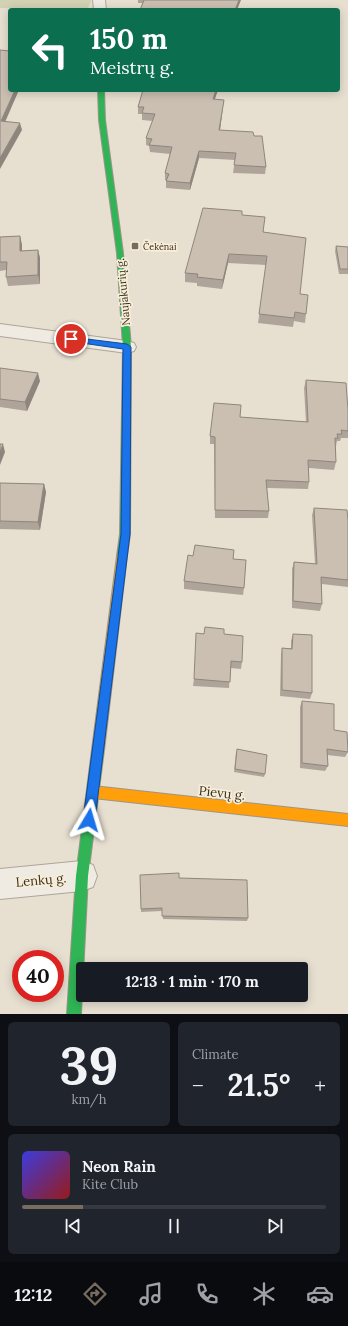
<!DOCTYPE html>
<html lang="en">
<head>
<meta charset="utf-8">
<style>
	:root { --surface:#171b24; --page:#20242c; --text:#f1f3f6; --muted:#9ea1a6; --line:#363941; --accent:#786c5e }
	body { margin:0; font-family:Lora,serif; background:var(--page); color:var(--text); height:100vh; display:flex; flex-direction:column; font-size:15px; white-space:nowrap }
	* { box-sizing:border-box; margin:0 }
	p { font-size:13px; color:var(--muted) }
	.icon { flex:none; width:22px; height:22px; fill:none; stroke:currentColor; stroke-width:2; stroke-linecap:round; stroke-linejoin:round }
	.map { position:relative; height:1014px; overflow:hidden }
	.sheet { display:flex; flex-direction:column; gap:8px; padding:8px; background:#0d0f14; flex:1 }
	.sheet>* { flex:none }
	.guide { position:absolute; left:8px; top:8px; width:332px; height:84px; border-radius:4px; box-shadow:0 2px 10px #0003; background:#0b6e4f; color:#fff; overflow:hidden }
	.speed { position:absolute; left:12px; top:950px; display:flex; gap:8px; font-size:20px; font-weight:700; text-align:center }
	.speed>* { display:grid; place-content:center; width:52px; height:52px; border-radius:50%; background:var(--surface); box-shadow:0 2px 10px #0003; line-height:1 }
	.speed .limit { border:6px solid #d22; background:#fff; color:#111 }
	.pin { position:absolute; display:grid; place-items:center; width:34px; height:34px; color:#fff; margin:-17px; border:2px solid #fff; border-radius:50%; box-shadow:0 1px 4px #0007 }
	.me { position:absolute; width:44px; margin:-22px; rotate:7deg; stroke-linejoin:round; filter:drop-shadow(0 0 3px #0008) }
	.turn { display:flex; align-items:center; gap:14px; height:84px; padding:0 16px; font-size:18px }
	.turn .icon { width:52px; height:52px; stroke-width:2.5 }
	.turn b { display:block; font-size:28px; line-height:34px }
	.big { font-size:30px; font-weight:700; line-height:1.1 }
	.sheet .widget { flex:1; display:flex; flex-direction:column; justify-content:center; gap:6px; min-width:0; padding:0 14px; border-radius:6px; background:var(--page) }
	.sheet .dial { align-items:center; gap:0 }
	.dial b { font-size:52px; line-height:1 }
	.song { display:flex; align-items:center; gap:12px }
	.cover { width:48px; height:48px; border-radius:6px; background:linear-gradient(135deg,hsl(240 70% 55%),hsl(0 70% 35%)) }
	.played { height:4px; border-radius:2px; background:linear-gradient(90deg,var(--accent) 20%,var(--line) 20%) }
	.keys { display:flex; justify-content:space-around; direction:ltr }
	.heat { display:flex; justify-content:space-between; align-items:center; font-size:22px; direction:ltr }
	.sheet .tiles { flex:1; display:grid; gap:8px; grid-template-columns:1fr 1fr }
	.widget:last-child { grid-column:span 2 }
	.trip { position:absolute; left:76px; top:962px; width:232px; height:40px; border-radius:4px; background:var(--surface); box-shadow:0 2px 10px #0003; font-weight:700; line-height:40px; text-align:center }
	.dock { display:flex; height:64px; justify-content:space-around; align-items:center; background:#090b0e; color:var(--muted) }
	.dock .icon { width:28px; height:28px }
	.dock .on { color:var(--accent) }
	.dock b { font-size:18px; color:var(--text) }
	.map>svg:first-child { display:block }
	.cemetery { fill:#d1d1b3 }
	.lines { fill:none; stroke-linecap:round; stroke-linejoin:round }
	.street-casing { stroke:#ada599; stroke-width:2 }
	.fast-casing { stroke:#9c958a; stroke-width:2 }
	.slow-casing { stroke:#9c958a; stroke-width:2 }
	.street { fill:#efebe3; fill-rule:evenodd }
	.fast { fill:#30b455; fill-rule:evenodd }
	.slow { fill:#ff9f0a; fill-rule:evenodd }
	.wall { fill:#afa499 }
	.shaded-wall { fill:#8e867d }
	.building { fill:#cbbfb2; stroke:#8e867d }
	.route { fill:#1a73e8; stroke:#114b97 }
	.poi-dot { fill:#786c5e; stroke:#f7eed8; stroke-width:1.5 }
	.labels { text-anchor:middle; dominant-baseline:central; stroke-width:3.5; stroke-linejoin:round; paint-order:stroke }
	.far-poi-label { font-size:9px; fill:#3d2e20; stroke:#f7eed8; text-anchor:start }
	.street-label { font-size:11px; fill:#3d2e20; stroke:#f7eed8 }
	.near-street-label { font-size:13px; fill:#3d2e20; stroke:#f7eed8 }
</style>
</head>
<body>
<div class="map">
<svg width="348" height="1014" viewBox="0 0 348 1014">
	<rect width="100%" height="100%" fill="#e7e0d1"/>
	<polygon class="cemetery" points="0,0 91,0 91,1 87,10 0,8"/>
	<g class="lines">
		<defs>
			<g id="street">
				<polygon points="93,0 105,0 106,10 94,10"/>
				<polygon points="0,324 127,341 134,343 136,347 134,351 127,353 0,336"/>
				<polygon points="82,861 93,865 97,876 93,887 82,891 0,899 0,869"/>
			</g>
			<g id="fast">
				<polygon points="98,90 104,90 105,120 123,253 131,347 130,534 127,556 125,559 122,560 119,559 117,556 120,534 123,347 117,253 99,120"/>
				<polygon points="99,737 103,738 105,742 88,876 81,1014 67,1014 76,876 93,742 95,738"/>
			</g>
			<g id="slow">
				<polygon points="122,552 125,553 127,556 105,742 103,746 99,747 95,746 93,742 117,556 119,553"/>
				<polygon points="93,786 348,814 348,826 93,798 89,796 87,792 89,788"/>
			</g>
		</defs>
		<use href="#street" class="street-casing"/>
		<use href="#fast" class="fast-casing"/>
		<use href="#slow" class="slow-casing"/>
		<use href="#street" class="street"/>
		<use href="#fast" class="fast"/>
		<use href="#slow" class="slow"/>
	</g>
	<g class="wall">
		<polygon points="138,0 241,0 143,3 138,3"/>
		<polygon points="143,90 218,90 215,99 223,107 220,130 254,136 266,167 265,174 233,173 235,160 199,158 190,190 166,188 166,180 165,180 165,173 170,154 150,152 149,146 146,145 146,138 153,121 142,120 142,114 138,114 138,107"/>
		<polygon points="242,215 264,232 300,294 306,314 305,323 294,321 293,327 258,323 266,265 228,263 222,289 197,286 197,283 185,282 185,273"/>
		<polygon points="20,236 22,245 22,251 38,250 40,258 40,284 8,286 6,277 6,270 0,271 0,237"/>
		<polygon points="336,246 348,247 348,274 339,274 335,251"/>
		<polygon points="0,368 40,381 27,411 0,407"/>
		<polygon points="306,380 348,410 348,438 341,438 340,441 337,441 336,446 336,462 334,470 309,468 309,482 308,489 267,488 269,511 268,518 215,518 214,444 210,444 210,436 240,417 306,422 304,388"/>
		<polygon points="0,483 44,484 46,492 40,530 0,529"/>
		<polygon points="314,508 348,520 348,587 322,584 322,604 320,611 292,608 292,569 294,562 315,564 312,515"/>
		<polygon points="233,559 244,588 243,595 184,589 184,581"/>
		<polygon points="224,634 242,662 241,669 230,668 229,688 193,686 194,679"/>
		<polygon points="293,634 312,693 310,699 280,696 281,654 282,648 291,648 291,641"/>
		<polygon points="302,701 334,730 348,752 345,757 327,755 328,766 325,771 300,768 300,707"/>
		<polygon points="236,752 265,774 264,777 234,772"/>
		<polygon points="179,878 248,918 247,921 163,919 162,911 141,912 141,909"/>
	</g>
	<g class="shaded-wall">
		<polygon points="239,0 241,0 237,10 235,10"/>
		<polygon points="15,90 19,90 2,129 1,121"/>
		<polygon points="216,90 218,90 212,106 213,99"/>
		<polygon points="224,100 223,107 219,137 219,130"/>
		<polygon points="20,123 22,130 0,169 0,158"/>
		<polygon points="199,151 199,158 190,190 190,183"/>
		<polygon points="20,236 22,245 22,259 20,251"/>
		<polygon points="38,250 40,258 40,284 38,275"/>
		<polygon points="229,254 228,263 222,289 223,280"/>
		<polygon points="38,373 40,381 27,411 25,402"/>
		<polygon points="3,444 5,452 0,465 0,452"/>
		<polygon points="44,484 46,492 40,530 38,522"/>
	</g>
	<g class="building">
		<polygon points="144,0 239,0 235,10 140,10"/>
		<polygon points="0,50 10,51 10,90 15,90 1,121 20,123 0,158"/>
		<polygon points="143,90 216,90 213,99 224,100 219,130 253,132 254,136 262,136 266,167 234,165 236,153 199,151 190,183 166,181 169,174 165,173 172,147 149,145 152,139 146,138 155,114 142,113 144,107 138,107"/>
		<polygon points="203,208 242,211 242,215 265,217 263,232 306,238 300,294 308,295 306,314 295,312 294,318 259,314 267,256 229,254 223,280 197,277 198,274 185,273"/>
		<polygon points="20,236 20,251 38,250 38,275 6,277 7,262 0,262 0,237"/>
		<polygon points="336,246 348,247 348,269 340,269"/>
		<polygon points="0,368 38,373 25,402 0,399"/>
		<polygon points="306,380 346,383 348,410 348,431 341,430 342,434 337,434 338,438 335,438 336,462 308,460 309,482 266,480 269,511 215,510 215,437 210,436 214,403 241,405 240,417 308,422"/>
		<polygon points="0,444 3,444 0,452"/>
		<polygon points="0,483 44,484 38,522 0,521"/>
		<polygon points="314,508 347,510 348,520 348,580 321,577 322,604 293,601 294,562 317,564"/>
		<polygon points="195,545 234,550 233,559 246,560 244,588 184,581 188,555 193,556"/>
		<polygon points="205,627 224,629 224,634 243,636 242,662 231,661 230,682 194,679 196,633 204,634"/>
		<polygon points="293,634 312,635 312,693 282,690 282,648 292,649"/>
		<polygon points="302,701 334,704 334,730 347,732 348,752 327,749 328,766 302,763"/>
		<polygon points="237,749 267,755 265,774 235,769"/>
		<polygon points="179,873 179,878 247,880 248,918 162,916 162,908 141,909 140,875"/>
	</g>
	<polygon class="route" points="71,337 127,344 131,347 130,534 95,820 94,824 89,826 85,824 83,820 121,534 123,349 68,341 67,339"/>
	<rect class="poi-dot" x="131" y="242" width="8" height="8" rx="2"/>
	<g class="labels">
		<g class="far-poi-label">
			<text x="143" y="246">Čekėnai</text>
		</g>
		<g class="street-label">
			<text transform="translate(123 292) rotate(-95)">Naujakurių g.</text>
		</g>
		<g class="near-street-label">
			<text transform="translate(222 793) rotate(6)">Pievų g.</text>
			<text transform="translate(41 880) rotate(-5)">Lenkų g.</text>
		</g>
	</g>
</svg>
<div class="speed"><div class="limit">40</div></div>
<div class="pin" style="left:71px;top:339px;background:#d93025"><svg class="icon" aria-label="arrive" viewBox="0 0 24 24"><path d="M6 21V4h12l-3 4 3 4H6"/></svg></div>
<svg class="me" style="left:89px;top:820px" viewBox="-20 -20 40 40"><path d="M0-17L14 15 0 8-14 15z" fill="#1a73e8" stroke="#fff" stroke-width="4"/></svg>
<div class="trip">12:13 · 1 min · 170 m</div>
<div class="guide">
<div class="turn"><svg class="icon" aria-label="left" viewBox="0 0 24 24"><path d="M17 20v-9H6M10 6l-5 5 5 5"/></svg><div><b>150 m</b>Meistrų g.</div></div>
</div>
</div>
<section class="sheet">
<div class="tiles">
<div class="widget dial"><b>39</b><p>km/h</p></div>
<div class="widget"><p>Climate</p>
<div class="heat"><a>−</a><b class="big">21.5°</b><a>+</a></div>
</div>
<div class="widget">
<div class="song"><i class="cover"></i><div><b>Neon Rain</b><p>Kite Club</p></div></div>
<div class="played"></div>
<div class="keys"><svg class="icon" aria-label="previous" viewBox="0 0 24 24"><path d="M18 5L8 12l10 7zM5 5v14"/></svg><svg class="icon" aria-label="pause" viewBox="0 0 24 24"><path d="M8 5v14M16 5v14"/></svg><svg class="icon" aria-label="next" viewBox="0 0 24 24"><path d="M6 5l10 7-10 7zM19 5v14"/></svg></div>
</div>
</div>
</section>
<nav class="dock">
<b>12:12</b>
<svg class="icon on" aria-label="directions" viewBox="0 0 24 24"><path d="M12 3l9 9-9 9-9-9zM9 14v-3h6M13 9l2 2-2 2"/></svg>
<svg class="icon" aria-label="music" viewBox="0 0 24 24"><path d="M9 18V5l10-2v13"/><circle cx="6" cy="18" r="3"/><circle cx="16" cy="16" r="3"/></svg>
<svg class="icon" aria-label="phone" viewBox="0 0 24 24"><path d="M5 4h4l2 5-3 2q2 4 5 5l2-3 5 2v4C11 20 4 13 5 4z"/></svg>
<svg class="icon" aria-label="climate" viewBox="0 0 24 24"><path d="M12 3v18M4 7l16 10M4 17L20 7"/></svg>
<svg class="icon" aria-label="car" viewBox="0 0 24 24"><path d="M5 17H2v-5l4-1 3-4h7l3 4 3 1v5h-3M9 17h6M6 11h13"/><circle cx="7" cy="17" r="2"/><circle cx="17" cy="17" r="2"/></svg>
</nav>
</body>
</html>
